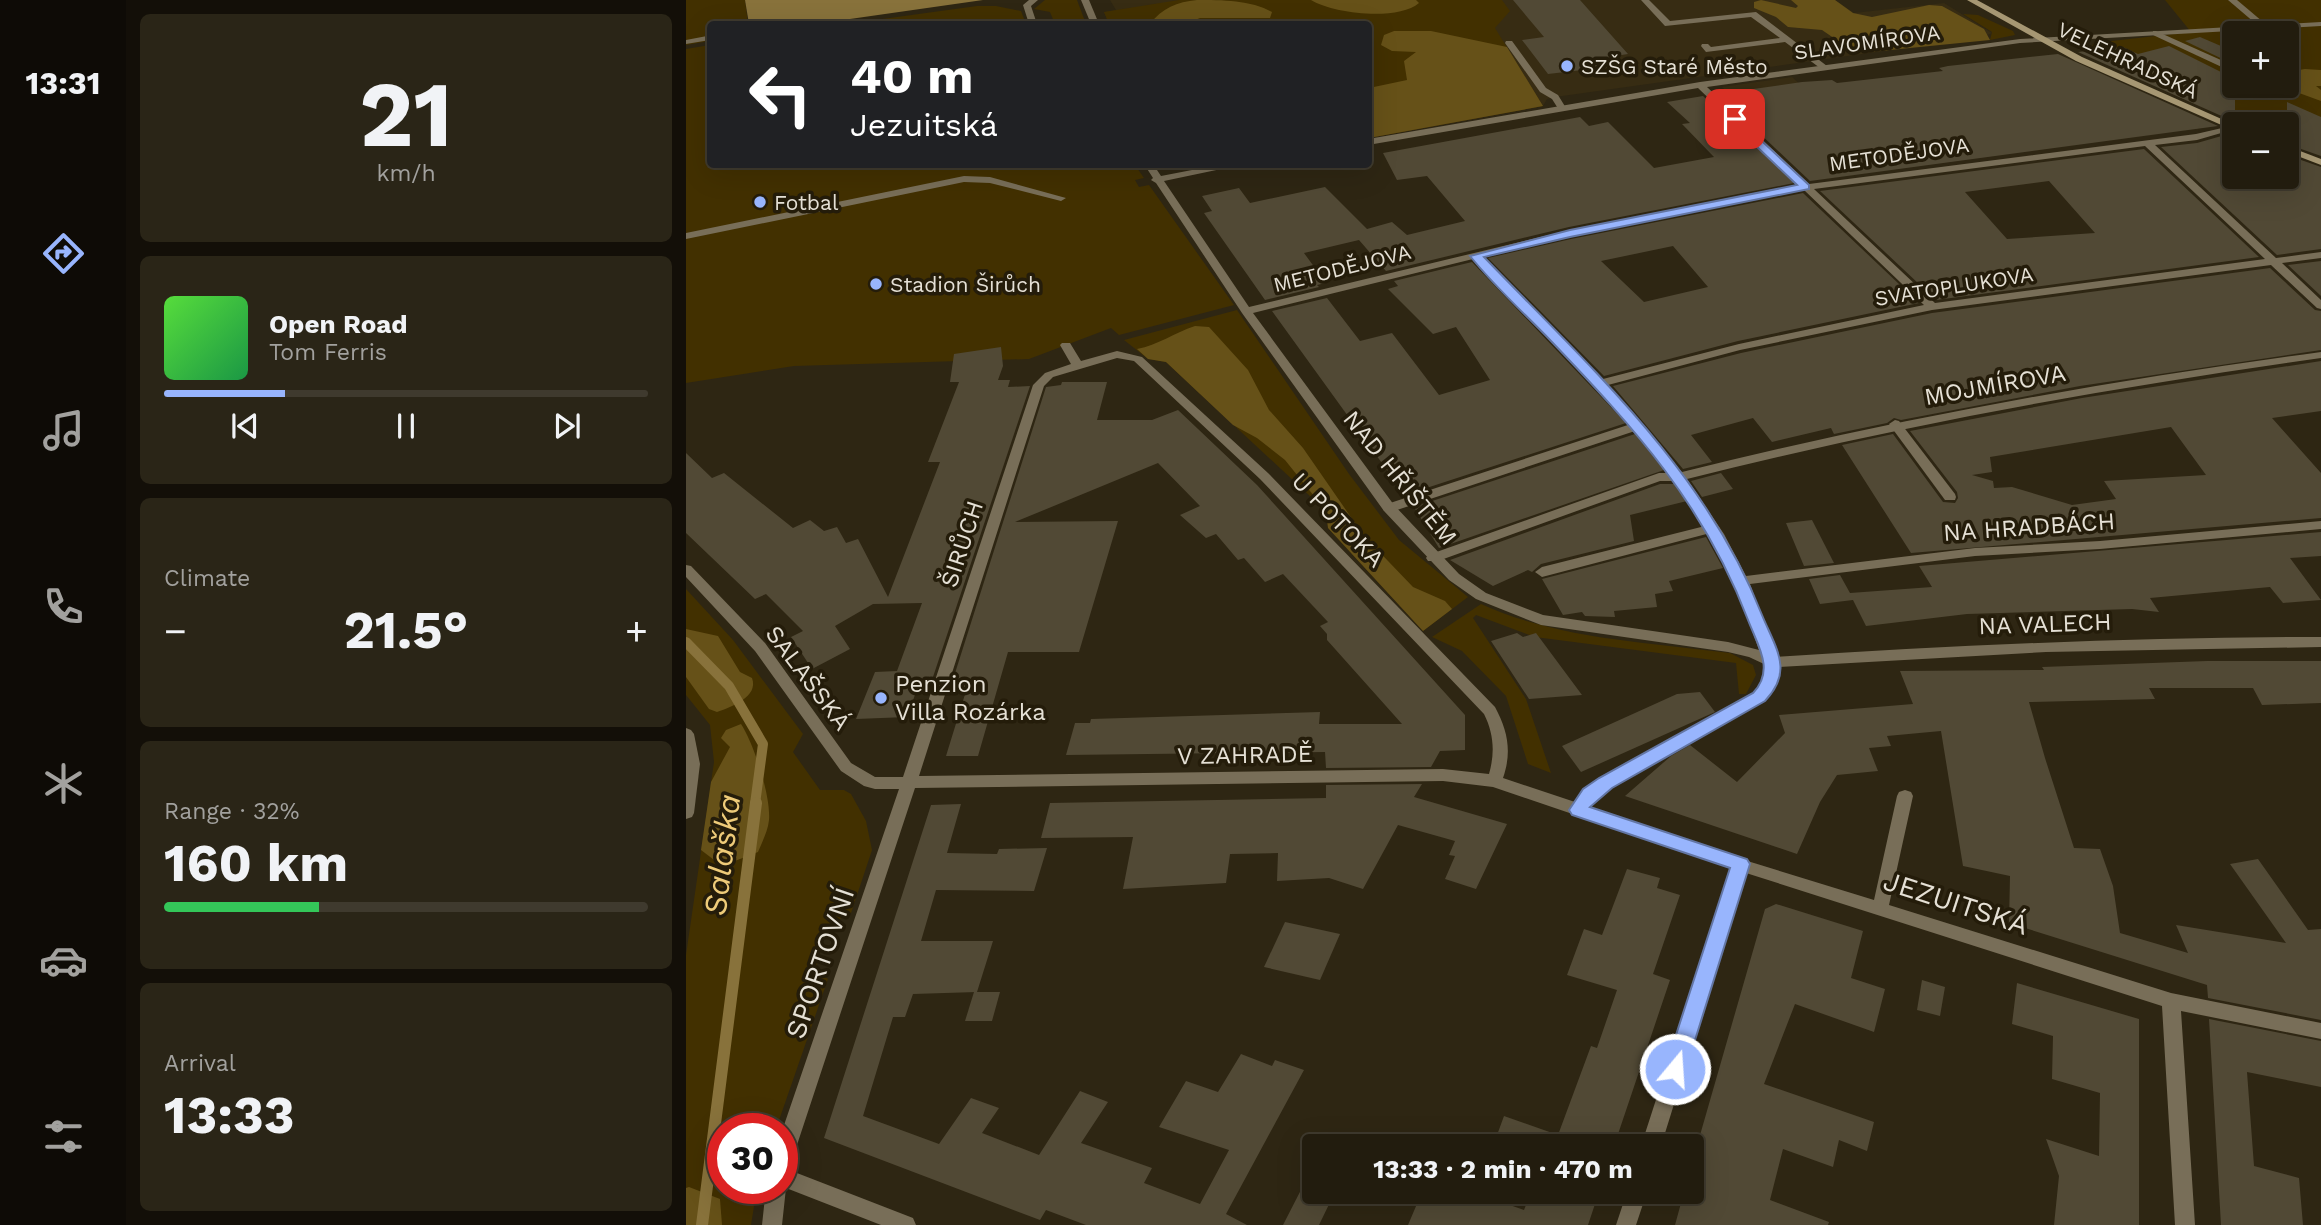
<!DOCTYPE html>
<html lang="en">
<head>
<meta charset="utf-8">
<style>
	:root { --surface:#221c0e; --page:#2a2517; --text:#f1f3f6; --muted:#a2a19e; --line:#3f3a2e; --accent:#98b5fd }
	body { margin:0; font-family:"Work Sans",sans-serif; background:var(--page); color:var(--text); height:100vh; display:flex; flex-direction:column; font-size:26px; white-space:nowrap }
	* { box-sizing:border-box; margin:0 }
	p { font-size:23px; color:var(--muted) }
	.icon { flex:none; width:38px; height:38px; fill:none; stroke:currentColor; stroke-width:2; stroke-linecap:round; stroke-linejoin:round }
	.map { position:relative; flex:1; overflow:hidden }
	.sheet { display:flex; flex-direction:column; gap:14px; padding:14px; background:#130f08; width:560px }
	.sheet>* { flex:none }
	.hud { position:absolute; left:21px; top:21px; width:665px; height:147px; border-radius:7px; box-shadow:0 7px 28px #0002,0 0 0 2px var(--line); background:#202124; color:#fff; overflow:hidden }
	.fabs { position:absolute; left:1536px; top:21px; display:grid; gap:14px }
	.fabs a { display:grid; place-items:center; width:77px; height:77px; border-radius:7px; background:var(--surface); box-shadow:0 7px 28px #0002,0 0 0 2px var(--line); font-size:35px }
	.speed { position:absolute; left:21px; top:1113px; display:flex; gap:14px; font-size:35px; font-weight:700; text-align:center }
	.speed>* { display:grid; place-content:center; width:91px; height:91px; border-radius:50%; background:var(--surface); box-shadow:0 7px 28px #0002,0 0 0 2px var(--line); line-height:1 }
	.speed .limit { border:10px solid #d22; background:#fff; color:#111 }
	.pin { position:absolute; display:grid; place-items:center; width:60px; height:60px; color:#fff; margin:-30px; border-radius:14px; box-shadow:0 4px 10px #0006 }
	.me { position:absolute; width:77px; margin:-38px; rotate:18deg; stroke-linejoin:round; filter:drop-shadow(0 0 5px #0008) }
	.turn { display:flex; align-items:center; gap:24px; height:147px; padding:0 28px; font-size:32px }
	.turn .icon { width:91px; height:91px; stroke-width:2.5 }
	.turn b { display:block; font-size:49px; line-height:60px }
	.big { font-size:52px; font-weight:700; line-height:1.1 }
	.sheet .card { flex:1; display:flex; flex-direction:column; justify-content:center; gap:10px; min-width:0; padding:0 24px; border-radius:10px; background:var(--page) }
	.sheet .dial { align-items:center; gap:0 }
	.dial b { font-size:91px; line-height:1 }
	.song { display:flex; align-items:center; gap:21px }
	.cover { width:84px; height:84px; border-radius:10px; background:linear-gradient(135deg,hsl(110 70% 55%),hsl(140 70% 35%)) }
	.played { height:7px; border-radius:4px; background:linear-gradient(90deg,var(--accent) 25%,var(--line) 25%) }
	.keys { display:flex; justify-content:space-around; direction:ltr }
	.heat { display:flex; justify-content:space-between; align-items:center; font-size:38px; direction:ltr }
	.charge { height:10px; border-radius:5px; background:linear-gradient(90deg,#34c759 32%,var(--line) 0) }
	.trip { position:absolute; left:616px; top:1134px; width:402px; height:70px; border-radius:7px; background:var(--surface); box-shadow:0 7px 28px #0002,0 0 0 2px var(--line); font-weight:700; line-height:70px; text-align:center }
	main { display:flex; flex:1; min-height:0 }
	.tab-bar { display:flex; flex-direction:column; width:126px; justify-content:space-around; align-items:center; background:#0e0b06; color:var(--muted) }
	.tab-bar .icon { width:49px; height:49px }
	.tab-bar .selected { color:var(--accent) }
	.tab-bar b { font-size:32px; color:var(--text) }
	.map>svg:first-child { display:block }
	.built { fill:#372c13 }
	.green { fill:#423000; fill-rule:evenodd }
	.forest { fill:#665118 }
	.water { fill:#88723b }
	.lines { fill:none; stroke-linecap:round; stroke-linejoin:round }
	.stream-far1 { stroke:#88723b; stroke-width:10 }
	.stream { stroke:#88723b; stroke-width:12 }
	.building { fill:#514935; fill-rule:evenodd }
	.lane { fill:#786e58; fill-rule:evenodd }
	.street { fill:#786e58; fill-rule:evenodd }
	.secondary { fill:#a69773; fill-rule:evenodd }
	.route { fill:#98b5fd; stroke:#6376a4; stroke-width:2 }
	.poi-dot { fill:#98b5fd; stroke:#241c0a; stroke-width:2.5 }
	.labels { text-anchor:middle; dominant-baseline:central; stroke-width:7; stroke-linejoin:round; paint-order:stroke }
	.far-street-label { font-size:21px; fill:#e5e0d5; stroke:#241c0a }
	.far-poi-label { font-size:21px; fill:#e5e0d5; stroke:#241c0a; text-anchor:start }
	.street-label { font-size:24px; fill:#e5e0d5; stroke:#241c0a }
	.poi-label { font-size:24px; fill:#e5e0d5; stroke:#241c0a; text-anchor:start }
	.near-street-label { font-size:28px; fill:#e5e0d5; stroke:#241c0a }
	.near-water-label { font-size:32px; font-style:italic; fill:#eecb79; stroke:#241c0a }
</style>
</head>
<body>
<main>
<nav class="tab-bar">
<b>13:31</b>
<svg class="icon selected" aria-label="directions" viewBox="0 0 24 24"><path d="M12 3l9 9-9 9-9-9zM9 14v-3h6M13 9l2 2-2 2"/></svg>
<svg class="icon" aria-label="music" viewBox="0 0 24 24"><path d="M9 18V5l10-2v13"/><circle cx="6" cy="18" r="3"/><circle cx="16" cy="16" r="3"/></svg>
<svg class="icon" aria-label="phone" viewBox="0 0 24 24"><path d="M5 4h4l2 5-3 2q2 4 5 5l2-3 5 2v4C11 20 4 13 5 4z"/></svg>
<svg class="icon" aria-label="climate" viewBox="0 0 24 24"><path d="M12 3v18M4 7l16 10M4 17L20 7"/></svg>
<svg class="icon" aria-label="car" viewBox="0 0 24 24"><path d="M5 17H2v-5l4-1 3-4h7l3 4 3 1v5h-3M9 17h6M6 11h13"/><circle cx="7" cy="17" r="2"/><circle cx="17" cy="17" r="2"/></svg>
<svg class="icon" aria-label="filters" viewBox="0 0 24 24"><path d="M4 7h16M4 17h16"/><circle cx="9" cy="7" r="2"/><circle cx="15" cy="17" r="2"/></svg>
</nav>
<section class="sheet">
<div class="card dial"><b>21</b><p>km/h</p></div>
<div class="card">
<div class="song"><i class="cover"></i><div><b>Open Road</b><p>Tom Ferris</p></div></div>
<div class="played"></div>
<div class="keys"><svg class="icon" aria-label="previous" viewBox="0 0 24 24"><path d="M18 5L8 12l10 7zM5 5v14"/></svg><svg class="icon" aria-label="pause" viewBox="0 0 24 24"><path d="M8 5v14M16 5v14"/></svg><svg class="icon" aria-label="next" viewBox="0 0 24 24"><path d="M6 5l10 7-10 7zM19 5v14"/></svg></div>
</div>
<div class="card"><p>Climate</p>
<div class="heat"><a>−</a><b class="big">21.5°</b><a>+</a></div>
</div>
<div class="card"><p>Range · 32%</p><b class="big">160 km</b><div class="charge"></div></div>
<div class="card"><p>Arrival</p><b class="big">13:33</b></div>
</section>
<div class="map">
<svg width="1635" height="1225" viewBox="0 0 1635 1225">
	<rect width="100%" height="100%" fill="#2e2613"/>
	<g class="built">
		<polygon points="424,0 1149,0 1168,13 1258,3 1306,33 1297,37 869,97 861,99 857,106 683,138 682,24 423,24 418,12 430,10"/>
		<polygon points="1106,77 1145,113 1069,121 1036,87"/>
	</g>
	<g class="green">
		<polygon points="0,0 59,0 62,24 24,24 24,41 0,45"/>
		<polygon points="359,0 391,0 400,24 369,24 364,12 348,9"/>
		<polygon points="493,0 816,0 824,11 809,28 857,106 683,138 682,24 423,24 418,12"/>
		<path d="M1479 0H1635V147L1601 124H1580L1403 51 1408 43 1505 32ZM1549 33H1601V86H1549Z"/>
		<polygon points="291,6 310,6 335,11 340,24 160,24"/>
		<polygon points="1277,14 1292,15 1327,31 1329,35 1304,40 1306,32"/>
		<polygon points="24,45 24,164 449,165 458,178 449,180 453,187 463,185 548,305 433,335 425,328 343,359 108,366 0,383 0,49"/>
		<polygon points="551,310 663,474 713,540 782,597 737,631 642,528 640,511 480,362 462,359 438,340"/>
		<path d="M0 589 47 640 117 734 107 752 134 790H158L165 794 180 821 186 850 165 913C140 923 113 958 142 979L90 1129H37V1188H71L65 1225H0V955L28 762 24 725 0 695Z"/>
		<path d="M795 604C872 639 960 642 1044 653L1067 665 1070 675 1060 694H1053L1050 663 849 637 790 615 787 618 840 699 865 773 842 764 820 696 776 651 746 637Z"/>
	</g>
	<g class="forest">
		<path d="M511 0C536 0 565 0 586 12L584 18H514L499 24H464C476 8 491 2 511 0Z"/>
		<path d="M625 0H730L733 3C712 21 648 14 625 0Z"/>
		<polygon points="1075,0 1110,8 1112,6 1105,0 1149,0 1167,13 1186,17 1243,5 1256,6 1298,29 1304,40 1184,52 1155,43 1136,30 1102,27 1090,17 1068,8 1068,2"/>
		<polygon points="708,31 745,31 821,47 857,106 683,138 683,88 721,80 718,61 730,52 706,51 695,45 698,35"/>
		<polygon points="1619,69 1635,70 1635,86 1630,86 1635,90 1635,101 1594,86 1601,86 1601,72"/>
		<path d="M509 326 523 327 562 370 583 410 617 448 678 536 727 587 759 601 766 609 737 631 642 528 640 511 599 460 571 438 547 425 480 362 462 359 451 349C472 345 488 333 509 326Z"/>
		<path d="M0 629 32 636 54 672 66 678C73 697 45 707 31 712L23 709 0 677Z"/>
		<path d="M55 724C68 744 85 796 83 820 82 831 76 842 72 852L36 866 15 850 25 782 44 747 35 738 40 730Z"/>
		<polygon points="3,1187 34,1199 36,1225 0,1225 0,1188"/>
	</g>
	<polygon class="water" points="59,0 297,0 129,24 63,24"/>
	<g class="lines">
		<polyline class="stream-far1" points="0,642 43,686 77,744 69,804"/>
		<polyline class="stream" points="16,1225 70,803"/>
	</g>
	<g class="building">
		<polygon points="827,0 894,0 942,54 923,57 931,66 862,74 836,40 858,37"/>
		<polygon points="1514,37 1549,52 1549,65 1499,41"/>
		<polygon points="1483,46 1549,79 1549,122 1392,52 1437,47 1452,54"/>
		<polygon points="1372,54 1532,126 1124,181 1032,94 1116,82 1146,80 1151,83 1257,71 1253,68 1262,66"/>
		<polygon points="1017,96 1108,183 883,227 700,271 673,240 618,253 640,283 631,285 633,287 579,300 518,213 526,211 516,196 553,188 564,203 639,187 681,229 706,222 721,235 779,221 741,176 711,180 697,153 894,117 903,126 922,122 968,168 1028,157 996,124 1004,123 981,102"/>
		<polygon points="1601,102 1635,117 1635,156 1601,144"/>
		<polygon points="1546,133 1549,133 1549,177 1601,177 1601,155 1635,167 1635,249 1591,255 1475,147 1511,143"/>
		<path d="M1458 149 1573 257 1250 300 1134 191ZM1363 181 1409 233 1321 239 1279 192Z"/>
		<path d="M1117 193 1233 303 1052 341 918 376 802 258 885 239ZM987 246 1022 287 958 302 915 261Z"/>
		<polygon points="1635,261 1635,296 1602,265"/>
		<polygon points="786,262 940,423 719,495 586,311 641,298 674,341 706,333 753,395 804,380 770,327 747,334 702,289 712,286 708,281"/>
		<polygon points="1584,268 1629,310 1635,311 1635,350 1394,386 1215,420 1208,418 1201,423 1148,434 1145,428 1086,442 1067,418 1005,435 1026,462 997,469 927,386 1055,353 1246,313"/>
		<polygon points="315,347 317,366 312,380 324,380 322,387 344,386 242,692 230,692 221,717 170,719 189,672 211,671 236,603 187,604 149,626 164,649 126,669 105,637 117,631 80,594 69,599 0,533 0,453 26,478 38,473 107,528 124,520 138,531 151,527 160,543 172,539 202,597 254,462 242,462 273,382 264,382 268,354"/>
		<path d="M1635 361V411L1586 418 1635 473V518L1225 553 1156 445 1207 434 1257 502 1269 503 1272 498 1271 492 1224 431 1396 398ZM1485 427 1520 475 1418 481 1430 499 1386 505 1326 487 1308 488 1307 481 1286 475 1306 472 1304 457Z"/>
		<polygon points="376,382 421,382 411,420 466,420 492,410 571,485 779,715 779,750 754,751 745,767 640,768 639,752 380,755 389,723 404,723 405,719 634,712 633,724 716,724 641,640 641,634 634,626 642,622 597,574 579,582 558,558 552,560 530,534 520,538 494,515 514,506 472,463 329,522 432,521 393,652 322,652 292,756 260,756 280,691 263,692 360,387 375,385"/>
		<polygon points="949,434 978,470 753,548 728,507"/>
		<polygon points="1035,473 1047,489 1016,497 1005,481"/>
		<polygon points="974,484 988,484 1001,501 944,515 948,541 952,540 855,564 846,572 842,570 807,586 764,560"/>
		<polygon points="1126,520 1148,563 1118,566 1100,523"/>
		<polygon points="1635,532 1635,556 1604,558 1635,600 1597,603 1584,587 1464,598 1473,612 1446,609 1281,614 1180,626 1167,600 1134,604 1123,579 1154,575 1164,593 1246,587 1233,566"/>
		<polygon points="1020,537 1037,568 983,581 987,591 969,594 971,607 928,611 929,617 899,616 896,612 877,615 856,579"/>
		<polygon points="831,633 837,637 850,633 896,695 843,699 805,641"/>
		<polygon points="1521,661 1635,661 1635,703 1576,705 1567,688 1463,688 1469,699 1343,702 1359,758 1388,848 1414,849 1427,886 1434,933 1502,953 1490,925 1600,943 1544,864 1572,859 1622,930 1635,929 1635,1020 1522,998 1521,985 1323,923 1324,876 1277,866 1255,731 1201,736 1205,746 1183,748 1192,771 1151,775 1134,802 1111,854 939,796 985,756 1004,745 1051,782 1099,733 1093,715 1227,704 1214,671 1358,670 1356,667"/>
		<polygon points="1014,692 1029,712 895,772 876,746 991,694"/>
		<polygon points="736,784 728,797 821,824 790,889 759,879 769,856 763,855 769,841 712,825 677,889 643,878 591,881 592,853 544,854 540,883 437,889 447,837 355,838 364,803 640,798 640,785"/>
		<polygon points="275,804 261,853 311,854 313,849 361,848 348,891 250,890 235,941 307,941 291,992 227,994 219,1017 207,1017 177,1116 253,1144 285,1098 313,1108 296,1133 353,1155 394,1091 422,1102 395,1143 466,1168 458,1183 514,1204 543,1150 473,1127 500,1081 532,1092 555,1054 586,1066 589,1060 618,1070 540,1214 561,1225 400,1225 360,1210 354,1220 138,1138 245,805"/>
		<polygon points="941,869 974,878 971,888 994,895 967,974 984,980 928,1146 807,1146 818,1116 872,1135 905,1046 911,1048 931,990 881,975 898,929 916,935"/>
		<polygon points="1090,904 1177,931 1165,978 1199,989 1188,1032 1109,1004 1078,1084 1188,1122 1181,1151 1153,1140 1147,1167 1097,1149 1084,1200 1143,1222 1142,1225 989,1225 998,1192 1006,1192 1006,1163 1079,909"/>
		<polygon points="599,922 654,934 634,980 578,967"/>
		<polygon points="1236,980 1259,987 1254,1016 1231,1010"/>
		<polygon points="1331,983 1453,1019 1453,1225 1368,1225 1373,1176 1360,1139 1413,1156 1414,1093 1366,1079 1367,1036 1326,1024"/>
		<polygon points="288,992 314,992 306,1021 279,1021"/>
		<polygon points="1523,1019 1635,1041 1635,1087 1561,1072 1568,1166 1613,1178 1617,1225 1535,1225"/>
		<polygon points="618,1184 628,1187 628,1192 648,1194 633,1225 597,1225"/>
		<polygon points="736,1192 787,1192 838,1210 845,1192 913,1192 902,1225 722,1225"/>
	</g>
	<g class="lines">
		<g class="lane">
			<polygon points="343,0 352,0 345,6 351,24 343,24 337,5"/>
			<polygon points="955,0 963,0 984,21 1070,12 1141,66 1134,68 1099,42 1020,52 1015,46 1016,44 1022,44 1025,47 1094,38 1065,17 979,26"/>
			<polygon points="1542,0 1551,0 1583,27 1576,29"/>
			<polygon points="1470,31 1546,65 1547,67 1540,69 1467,35 1467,31"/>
			<polygon points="21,36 24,37 24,40 0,44 0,40"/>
			<polygon points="820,41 826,41 860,88 872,95 880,108 879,110 873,110 866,99 854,92 819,43"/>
			<polygon points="278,176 304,177 380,198 375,201 304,183 278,182 0,239 0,233"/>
			<polygon points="1209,420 1213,421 1269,494 1270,497 1269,500 1259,500 1203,424"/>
			<polygon points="951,422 957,426 955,429 708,511 698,511 697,508 698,505"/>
			<polygon points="973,473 994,473 1000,477 994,481 974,481 752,561 742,561 740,558 742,555"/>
			<polygon points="1027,524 1034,528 1032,531 856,577 849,572 856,567"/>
		</g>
		<g class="street">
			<polygon points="395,0 403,0 413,24 405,24"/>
			<path d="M1635 22V26L1334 43 1021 87 1123 184 1510 134 1549 125V129L1511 140 1469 145 1590 258 1635 252V258L1596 263 1635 300V309L1631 308 1585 265 1246 310 1054 350 922 385 996 472C1207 419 1420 381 1635 352V358C1421 388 1210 426 1001 479L1038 534 1060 576 1289 548 1414 541 1635 521V529L1414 549 1289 556 1064 584 1090 657C1272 645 1453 637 1635 637V647L1360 652 1093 667 1092 681 1078 701 925 787 909 798 903 807 1055 859 1188 900 1211 796 1213 792 1219 790 1225 792 1227 796 1203 905 1485 993 1635 1023V1039L1495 1011 1509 1225H1489L1476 1006 1060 873 975 1146H955L1045 868 807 787 757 781 229 788 106 1160 103 1167 98 1168 227 1218 230 1225H195L100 1188 96 1225H76L80 1188H96V1131L213 789H189L178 786 155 771 69 651 0 577V565L5 566 79 643 165 763 189 777H217L347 385 359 373 385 364 374 345 376 343H384L395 361 431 351 456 357 582 473 809 707C822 731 826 752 817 778L889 802 897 790 913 779 1068 693 1077 681 1078 664 1063 657 1042 652 855 625 790 599 763 580 698 511 556 313 470 183 465 180 467 178 458 164H467L475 176 537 164H559L478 181 563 307 884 230 1113 185 1012 88 682 145V139L1014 82 1334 39ZM1459 146 1579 259 1249 303 1128 189ZM1118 190 1238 305 1053 344 917 379 797 257 884 236ZM787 259 933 410 998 492 1025 534 1048 580 1073 650 1042 642 857 615 800 593 773 574 708 505 567 313ZM431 358 448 361 574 479 798 714C808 734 809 753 803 774L757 769 233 776 358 386 367 377Z"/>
			<polygon points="0,728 5,730 8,734 14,764 8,813 6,817 0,819"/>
			<polygon points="941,1192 961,1192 950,1225 930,1225"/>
		</g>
		<g class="secondary">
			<polygon points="1281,0 1291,0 1396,57 1549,125 1549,131 1390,61"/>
			<polygon points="1601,146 1635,159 1635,165 1601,152"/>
		</g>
	</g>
	<path class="route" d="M1049 116 1123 185V189L884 237 798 257C903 366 1020 471 1076 615 1090 649 1108 671 1079 701L926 788 904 807 1061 859 1064 864 1000 1069 997 1076 989 1079 982 1076 979 1069 1044 868 886 815 883 810 897 789 913 778 1067 693C1089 670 1072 646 1062 620 1018 504 949 429 865 341 838 313 808 286 784 256L884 230 1111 185 1045 122V117Z"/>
	<g class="poi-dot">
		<circle cx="881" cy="66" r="7"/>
		<circle cx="74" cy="202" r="7"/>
		<circle cx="190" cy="284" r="7"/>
		<circle cx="195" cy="698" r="7"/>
	</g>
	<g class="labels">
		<g class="far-street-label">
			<text transform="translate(1181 42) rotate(-8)">SLAVOMÍROVA</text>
			<text transform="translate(1442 60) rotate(25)">VELEHRADSKÁ</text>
			<text transform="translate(1213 154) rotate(-8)">METODĚJOVA</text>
			<text transform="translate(656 268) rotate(-14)">METODĚJOVA</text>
			<text transform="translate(1268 286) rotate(-9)">SVATOPLUKOVA</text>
		</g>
		<g class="far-poi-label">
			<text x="895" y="66">SZŠG Staré Město</text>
			<text x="88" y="202">Fotbal</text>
			<text x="204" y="284">Stadion Širůch</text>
		</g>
		<g class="street-label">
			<text transform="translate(1309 385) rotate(-10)">MOJMÍROVA</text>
			<text transform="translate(714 478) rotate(51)">NAD HŘIŠTĚM</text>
			<text transform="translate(652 520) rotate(46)">U POTOKA</text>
			<text transform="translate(1343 527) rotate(-4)">NA HRADBÁCH</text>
			<text transform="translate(276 544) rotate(-72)">ŠIRŮCH</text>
			<text transform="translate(1359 624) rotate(-2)">NA VALECH</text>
			<text transform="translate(122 678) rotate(53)">SALAŠSKÁ</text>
			<text transform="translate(559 755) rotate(-1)">V ZAHRADĚ</text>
		</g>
		<g class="poi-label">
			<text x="209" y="684">Penzion<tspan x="209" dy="28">Villa Rozárka</tspan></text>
		</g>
		<g class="near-street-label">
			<text transform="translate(1270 903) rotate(18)">JEZUITSKÁ</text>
			<text transform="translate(134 963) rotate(-71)">SPORTOVNÍ</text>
		</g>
		<g class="near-water-label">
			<text transform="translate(36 855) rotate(-83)">Salaška</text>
		</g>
	</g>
</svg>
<div class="fabs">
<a>+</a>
<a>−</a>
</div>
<div class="speed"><div class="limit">30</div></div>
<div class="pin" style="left:1049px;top:119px;background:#d93025"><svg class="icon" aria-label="arrive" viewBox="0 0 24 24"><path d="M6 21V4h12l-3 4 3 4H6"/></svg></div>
<svg class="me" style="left:989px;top:1069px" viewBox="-20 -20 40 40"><circle r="17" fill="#98b5fd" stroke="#fff" stroke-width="3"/><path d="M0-11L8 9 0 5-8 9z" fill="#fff"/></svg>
<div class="trip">13:33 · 2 min · 470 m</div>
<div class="hud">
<div class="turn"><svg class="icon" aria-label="left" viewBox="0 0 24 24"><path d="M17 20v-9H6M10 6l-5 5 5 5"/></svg><div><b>40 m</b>Jezuitská</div></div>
</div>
</div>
</main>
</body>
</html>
